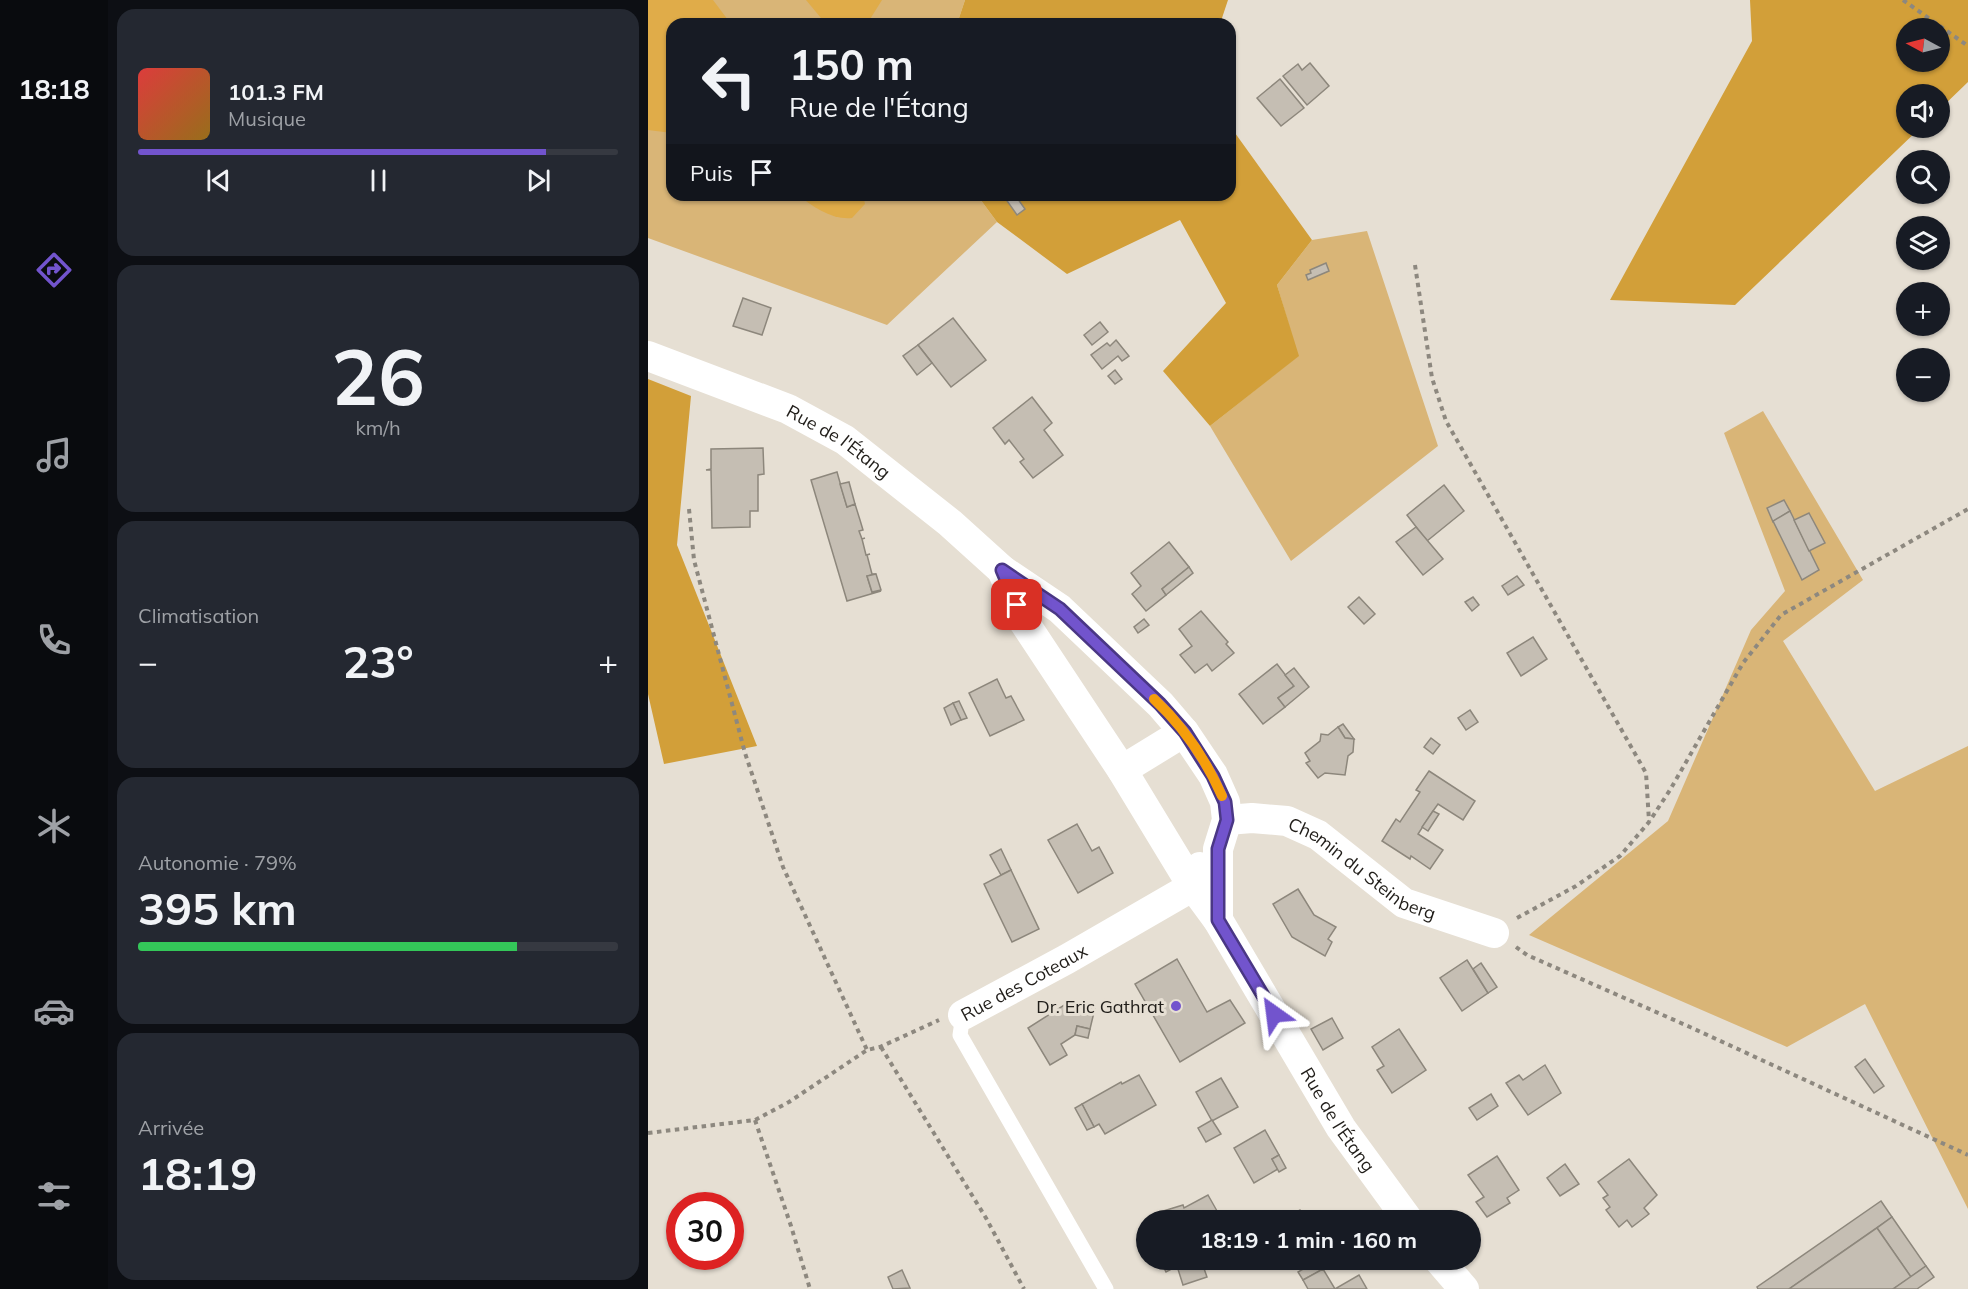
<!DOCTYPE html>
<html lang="fr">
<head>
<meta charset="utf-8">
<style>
	:root { --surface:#171b24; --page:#242831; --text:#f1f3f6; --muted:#9ea1a6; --line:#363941; --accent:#7254cd }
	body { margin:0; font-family:Mulish,sans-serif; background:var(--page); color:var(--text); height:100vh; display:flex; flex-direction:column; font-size:22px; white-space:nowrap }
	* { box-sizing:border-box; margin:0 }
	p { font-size:20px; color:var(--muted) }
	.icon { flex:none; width:33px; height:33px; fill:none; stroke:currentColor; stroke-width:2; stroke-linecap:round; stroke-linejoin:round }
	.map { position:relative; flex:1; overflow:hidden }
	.sheet { display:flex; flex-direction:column; gap:9px; padding:9px; background:#0d0f14; width:540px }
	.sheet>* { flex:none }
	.hud { position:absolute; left:18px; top:18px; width:570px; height:183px; border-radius:18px; box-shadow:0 2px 4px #0004; background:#171b24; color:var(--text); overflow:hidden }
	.needle { width:39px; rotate:277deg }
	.fabs { position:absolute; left:1248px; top:18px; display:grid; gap:12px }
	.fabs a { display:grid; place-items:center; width:54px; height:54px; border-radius:50%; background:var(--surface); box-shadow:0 2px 4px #0004; font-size:30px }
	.speed { position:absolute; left:18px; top:1192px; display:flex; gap:12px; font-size:30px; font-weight:700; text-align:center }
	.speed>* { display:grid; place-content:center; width:78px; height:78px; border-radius:50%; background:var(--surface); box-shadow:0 2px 4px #0004; line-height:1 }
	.speed .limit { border:9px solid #d22; background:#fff; color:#111 }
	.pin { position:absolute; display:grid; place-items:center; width:51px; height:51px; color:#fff; margin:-26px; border-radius:12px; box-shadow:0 3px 9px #0006 }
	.me { position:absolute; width:66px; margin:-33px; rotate:329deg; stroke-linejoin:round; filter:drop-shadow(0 0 4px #0008) }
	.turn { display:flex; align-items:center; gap:21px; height:126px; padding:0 24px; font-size:27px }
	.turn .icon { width:78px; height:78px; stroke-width:2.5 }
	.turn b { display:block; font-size:42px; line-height:51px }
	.then { display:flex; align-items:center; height:57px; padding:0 24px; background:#0003; gap:12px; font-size:22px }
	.big { font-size:45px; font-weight:700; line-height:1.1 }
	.sheet .tile { flex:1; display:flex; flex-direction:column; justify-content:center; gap:9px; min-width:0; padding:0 21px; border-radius:18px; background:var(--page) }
	.sheet .dial { align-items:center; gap:0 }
	.dial b { font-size:78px; line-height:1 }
	.song { display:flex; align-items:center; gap:18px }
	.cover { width:72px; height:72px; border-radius:9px; background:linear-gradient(135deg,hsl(0 70% 55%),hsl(40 70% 35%)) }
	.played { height:6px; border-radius:3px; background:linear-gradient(90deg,var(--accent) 85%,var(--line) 85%) }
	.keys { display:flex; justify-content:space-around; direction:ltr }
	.heat { display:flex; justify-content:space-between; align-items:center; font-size:33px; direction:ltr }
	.charge { height:9px; border-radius:4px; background:linear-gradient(90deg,#34c759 79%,var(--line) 0) }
	.trip { position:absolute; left:488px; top:1210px; width:345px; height:60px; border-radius:30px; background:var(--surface); box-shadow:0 2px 4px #0004; font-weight:700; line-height:60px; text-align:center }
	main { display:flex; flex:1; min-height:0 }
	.dock { display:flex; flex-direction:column; width:108px; justify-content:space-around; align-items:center; background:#090b0e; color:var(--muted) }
	.dock .icon { width:42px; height:42px }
	.dock .active { color:var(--accent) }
	.dock b { font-size:27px; color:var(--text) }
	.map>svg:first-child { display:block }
	.green { fill:#d9b577 }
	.forest { fill:#d29f39; fill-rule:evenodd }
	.water { fill:#e0ac49 }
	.building { fill:#c5beb3; stroke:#8d877c; stroke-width:1.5 }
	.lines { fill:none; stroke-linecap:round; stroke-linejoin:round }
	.path { stroke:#8d887f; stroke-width:4; stroke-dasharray:4.5 4.5; stroke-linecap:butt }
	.service { stroke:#fff; stroke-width:15 }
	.minor { stroke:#fff; stroke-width:30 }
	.route-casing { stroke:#4a3785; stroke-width:15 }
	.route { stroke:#7254cd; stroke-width:10 }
	.slow { stroke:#f59e0b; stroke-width:10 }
	.poi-dot { fill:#7254cd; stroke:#e6dfd3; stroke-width:2 }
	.labels { text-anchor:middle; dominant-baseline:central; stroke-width:6; stroke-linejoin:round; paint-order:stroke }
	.street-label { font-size:18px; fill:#201d19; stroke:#e6dfd3 }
	.poi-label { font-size:18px; fill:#201d19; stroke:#e6dfd3; text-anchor:end }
</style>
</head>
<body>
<main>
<nav class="dock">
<b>18:18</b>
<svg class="icon active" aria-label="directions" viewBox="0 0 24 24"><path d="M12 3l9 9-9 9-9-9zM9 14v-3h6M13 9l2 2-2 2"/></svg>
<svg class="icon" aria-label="music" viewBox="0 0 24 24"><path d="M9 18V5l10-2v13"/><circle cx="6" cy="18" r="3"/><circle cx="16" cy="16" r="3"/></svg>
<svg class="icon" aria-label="phone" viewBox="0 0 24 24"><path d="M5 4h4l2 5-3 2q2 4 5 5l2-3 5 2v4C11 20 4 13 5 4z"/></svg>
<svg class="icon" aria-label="climate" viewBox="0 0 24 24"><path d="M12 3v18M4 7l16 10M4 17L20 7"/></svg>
<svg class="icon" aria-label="car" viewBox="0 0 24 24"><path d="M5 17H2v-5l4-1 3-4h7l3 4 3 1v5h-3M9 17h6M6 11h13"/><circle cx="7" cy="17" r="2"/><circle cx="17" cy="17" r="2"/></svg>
<svg class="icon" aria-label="filters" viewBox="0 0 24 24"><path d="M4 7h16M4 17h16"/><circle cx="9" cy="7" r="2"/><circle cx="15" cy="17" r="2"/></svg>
</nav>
<section class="sheet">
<div class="tile">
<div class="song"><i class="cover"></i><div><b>101.3 FM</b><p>Musique</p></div></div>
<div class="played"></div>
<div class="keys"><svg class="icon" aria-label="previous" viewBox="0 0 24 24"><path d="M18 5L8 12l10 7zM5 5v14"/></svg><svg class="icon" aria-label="pause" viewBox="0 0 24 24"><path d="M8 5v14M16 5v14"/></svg><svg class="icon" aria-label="next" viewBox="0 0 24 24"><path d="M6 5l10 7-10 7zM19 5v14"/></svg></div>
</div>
<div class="tile dial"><b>26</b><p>km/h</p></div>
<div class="tile"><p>Climatisation</p>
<div class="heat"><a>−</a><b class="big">23°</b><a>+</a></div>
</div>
<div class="tile"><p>Autonomie · 79%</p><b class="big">395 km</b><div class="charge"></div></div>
<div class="tile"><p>Arrivée</p><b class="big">18:19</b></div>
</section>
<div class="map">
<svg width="1320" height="1289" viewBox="0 0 1320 1289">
	<rect width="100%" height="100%" fill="#e6dfd3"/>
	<g class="green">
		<polygon points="0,0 317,0 309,24 24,24 24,195 329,195 349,222 239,325 0,238"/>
		<polygon points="719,231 790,446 643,561 562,426 650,356 629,285 664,240"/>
		<polygon points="1115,411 1215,580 1135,641 1227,791 1320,746 1320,1209 1217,1004 1139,1047 881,935 1020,821 1103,630 1137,591 1076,433"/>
	</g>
	<g class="forest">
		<polygon points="317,0 580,0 572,24 309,24"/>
		<path d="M1102 0H1320V82L1292 109V94H1258V128H1272L1087 305 962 300 1104 41ZM1258 28H1292V62H1258Z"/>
		<polygon points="582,126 664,240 629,285 651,356 562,426 515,371 578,303 532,220 419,274 349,222 329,195 582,195"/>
		<polygon points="0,379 43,396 29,545 109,746 16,764 0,694"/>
	</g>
	<g class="water">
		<polygon points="0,0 65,0 83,24 24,24 24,133 0,130"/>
		<polygon points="158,0 234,0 219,24 178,24"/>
		<path d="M150 195H215L217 204 204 218C184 220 165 207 150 195Z"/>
	</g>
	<g class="building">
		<polygon points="662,63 681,86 659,105 635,76 650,64 654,70"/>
		<polygon points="632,79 656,108 633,126 609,98"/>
		<polygon points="361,195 367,195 377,209 369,215 357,198"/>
		<polygon points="678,263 681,271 660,280 658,275 663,273 662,270"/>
		<polygon points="95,298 123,308 114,335 85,326"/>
		<polygon points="305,318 338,360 303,387 270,345"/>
		<polygon points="452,322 460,332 444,345 436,335"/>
		<polygon points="468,340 481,356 474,361 470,356 454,369 443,355 459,343 462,346"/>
		<polygon points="270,345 284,363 269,375 255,356"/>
		<polygon points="467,370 474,379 467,384 460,376"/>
		<polygon points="384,397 404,423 396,430 415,455 385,478 372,462 376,459 361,440 357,444 345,428"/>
		<polygon points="115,448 116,474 110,475 110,511 102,511 102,527 64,528 63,470 58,470 63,469 63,449"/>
		<polygon points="189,472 199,507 207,504 212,520 215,530 211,531 214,539 217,538 214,539 218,555 222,554 219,555 224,574 228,574 219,576 224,592 233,591 199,601 163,480"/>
		<polygon points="201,482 207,504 199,507 192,484"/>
		<polygon points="796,485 816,511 779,541 759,515"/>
		<polygon points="1136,500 1142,511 1125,522 1119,508"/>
		<polygon points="1142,511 1171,570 1154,580 1125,521"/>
		<polygon points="1161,513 1177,543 1161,551 1146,520"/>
		<polygon points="768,527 795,559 775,575 748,542"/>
		<polygon points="521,542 541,567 514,589 518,595 498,611 484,594 493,586 483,573"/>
		<polygon points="541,567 545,573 518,595 514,589"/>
		<polygon points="228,574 233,590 224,592 219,576"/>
		<polygon points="869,576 876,585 860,595 854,586"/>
		<polygon points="711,597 727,614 716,624 700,607"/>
		<polygon points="825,597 831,605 824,611 817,602"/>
		<polygon points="553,611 580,642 578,644 586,653 564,671 559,664 547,673 532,655 544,646 531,629"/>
		<polygon points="496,619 501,625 490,633 486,627"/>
		<polygon points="885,637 899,659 873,676 859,653"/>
		<polygon points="629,664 646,686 630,698 637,707 615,724 591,694"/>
		<polygon points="646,668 661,687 637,707 630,698 646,686 637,675"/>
		<polygon points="349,679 358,698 363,696 376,720 342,736 321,693"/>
		<polygon points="311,701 319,718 313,720 305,703"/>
		<polygon points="305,703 313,720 303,725 296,708"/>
		<polygon points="822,710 830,722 818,730 810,718"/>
		<polygon points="695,724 706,739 697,738 690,727"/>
		<polygon points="690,727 697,738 706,739 705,752 700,756 697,775 677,773 670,778 658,763 662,761 657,753 672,741 673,734 680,735"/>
		<polygon points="783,738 792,745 785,754 776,747"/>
		<polygon points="781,771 827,801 815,820 790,804 785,811 770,834 795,850 782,869 763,856 762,859 734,841 748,819 752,822 772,792 768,790"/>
		<polygon points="785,811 791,814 780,831 774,827"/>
		<polygon points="429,824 444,851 451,847 465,873 430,893 400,840"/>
		<polygon points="353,849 363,870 353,875 342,855"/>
		<polygon points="363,870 391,929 364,942 336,884"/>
		<polygon points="650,889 666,915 688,927 680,939 684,942 677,956 644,937 625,904"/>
		<polygon points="529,959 559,1012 582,1000 597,1023 532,1062 487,984"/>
		<polygon points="819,960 840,993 814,1011 792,978"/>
		<polygon points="833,963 849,987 840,993 825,969"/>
		<polygon points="421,1002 447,1008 442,1029 429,1026 427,1035 413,1044 419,1055 402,1065 380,1028"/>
		<polygon points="684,1018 695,1038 675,1050 663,1029"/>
		<polygon points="429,1026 442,1029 440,1038 427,1035"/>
		<polygon points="751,1029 778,1070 744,1093 729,1070 736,1066 724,1047"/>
		<polygon points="1217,1059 1236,1086 1226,1093 1207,1067"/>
		<polygon points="897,1065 913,1093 880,1115 858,1083 871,1075 875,1080"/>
		<polygon points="491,1075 508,1105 457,1134 451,1124 446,1127 434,1104 473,1082 474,1084"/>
		<polygon points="573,1078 590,1107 564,1121 548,1092"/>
		<polygon points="843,1094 850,1106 829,1120 821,1108"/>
		<polygon points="434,1104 446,1127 439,1130 427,1108"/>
		<polygon points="564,1120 573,1134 558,1142 550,1128"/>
		<polygon points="617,1130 631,1155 624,1159 630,1169 606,1183 586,1148"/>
		<polygon points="631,1155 638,1168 631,1172 624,1159"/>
		<polygon points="849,1156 871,1190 859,1198 862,1203 839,1217 828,1202 836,1197 820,1175"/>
		<polygon points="981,1159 1009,1195 996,1208 1001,1214 984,1227 979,1220 971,1227 958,1210 962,1207 955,1198 960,1195 950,1182"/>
		<polygon points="917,1164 931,1184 912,1196 899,1178"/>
		<polygon points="560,1195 573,1218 565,1221 514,1221 512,1212 535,1205 536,1208"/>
		<polygon points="1233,1201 1244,1217 1141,1289 1110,1289 1109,1287"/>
		<polygon points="652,1210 658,1221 628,1220 637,1215 638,1218"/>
		<polygon points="1244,1217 1278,1266 1263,1277 1229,1228"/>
		<polygon points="1229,1228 1263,1277 1245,1289 1141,1289"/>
		<polygon points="512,1260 553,1260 559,1277 535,1285 529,1266 518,1272"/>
		<polygon points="671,1260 675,1269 655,1280 650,1272"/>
		<polygon points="1278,1266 1286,1277 1269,1289 1245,1289"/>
		<polygon points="675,1269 687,1289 711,1275 719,1289 660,1289 655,1280"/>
		<polygon points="254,1270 262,1288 245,1289 240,1277"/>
	</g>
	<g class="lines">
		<g class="path">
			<polyline points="1255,0 1320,46"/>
			<polyline points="767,265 784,378 798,421 998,773 1001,821"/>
			<polyline points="41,509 46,560 97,753 135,867 219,1050"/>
			<polyline points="869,918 928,886 972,856 1001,822 1022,790 1095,663 1133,615 1320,509"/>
			<polyline points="868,947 879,955 1042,1027 1320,1155"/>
			<polyline points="233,1047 338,1218 376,1289"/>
			<polyline points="107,1120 143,1226 162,1289"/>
			<polyline points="0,1133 107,1120 141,1102 219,1050 232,1047 291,1020"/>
		</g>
		<polyline class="service" points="315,1015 312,1035 458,1289"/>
		<g class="minor">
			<path id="s1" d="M0 356 140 409 197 440 302 523 354 570 412 609 512 704 536 732 565 775 577 802 579 820 570 849V920"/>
			<path id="s2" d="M354 570 376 622 474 770 542 882 570 920 693 1128 761 1221"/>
			<polyline points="474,770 536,732"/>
			<path id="s3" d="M579 820 604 818 639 821 670 835 756 903 846 933"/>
			<path id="s4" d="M315 1015 419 959 535 892 552 867"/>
			<polyline points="791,1260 816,1289"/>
		</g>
	</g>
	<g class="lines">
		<defs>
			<polyline id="route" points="369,605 354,570 412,609 512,704 537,732 565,776 577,802 579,820 570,849 570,920 626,1014"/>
		</defs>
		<use href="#route" class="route-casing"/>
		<use href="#route" class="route"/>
		<path class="slow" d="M506 699C535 726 558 760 574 796"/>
	</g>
	<circle class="poi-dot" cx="528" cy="1006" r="6"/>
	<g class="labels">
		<g class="street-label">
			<text stroke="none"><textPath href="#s1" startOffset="210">Rue de l'Étang</textPath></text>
			<text stroke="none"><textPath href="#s3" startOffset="150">Chemin du Steinberg</textPath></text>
			<text stroke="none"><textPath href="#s4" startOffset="69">Rue des Coteaux</textPath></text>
			<text stroke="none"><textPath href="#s2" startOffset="645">Rue de l'Étang</textPath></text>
		</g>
		<g class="poi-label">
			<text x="516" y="1006">Dr. Eric Gathrat</text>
		</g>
	</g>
</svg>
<div class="fabs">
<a><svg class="needle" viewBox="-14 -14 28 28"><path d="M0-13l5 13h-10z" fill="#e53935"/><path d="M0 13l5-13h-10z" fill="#9ea1a6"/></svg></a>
<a><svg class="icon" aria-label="sound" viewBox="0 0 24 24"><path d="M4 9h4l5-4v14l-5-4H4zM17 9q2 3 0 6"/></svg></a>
<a><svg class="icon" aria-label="search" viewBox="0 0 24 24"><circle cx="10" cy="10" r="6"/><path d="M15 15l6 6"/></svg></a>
<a><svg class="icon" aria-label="layers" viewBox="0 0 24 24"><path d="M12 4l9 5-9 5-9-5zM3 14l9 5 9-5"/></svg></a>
<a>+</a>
<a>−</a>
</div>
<div class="speed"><div class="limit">30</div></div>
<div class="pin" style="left:369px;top:605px;background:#d93025"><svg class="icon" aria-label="arrive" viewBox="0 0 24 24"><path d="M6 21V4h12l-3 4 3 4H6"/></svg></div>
<svg class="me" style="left:626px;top:1014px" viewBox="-20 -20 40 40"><path d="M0-17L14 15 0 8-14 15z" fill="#7254cd" stroke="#fff" stroke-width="4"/></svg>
<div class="trip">18:19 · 1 min · 160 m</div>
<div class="hud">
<div class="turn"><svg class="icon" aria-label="left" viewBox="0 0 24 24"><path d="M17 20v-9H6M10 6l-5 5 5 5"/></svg><div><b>150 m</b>Rue de l'Étang</div></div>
<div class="then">Puis<svg class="icon" aria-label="arrive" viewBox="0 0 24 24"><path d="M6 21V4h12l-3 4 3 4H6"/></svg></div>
</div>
</div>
</main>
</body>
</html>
